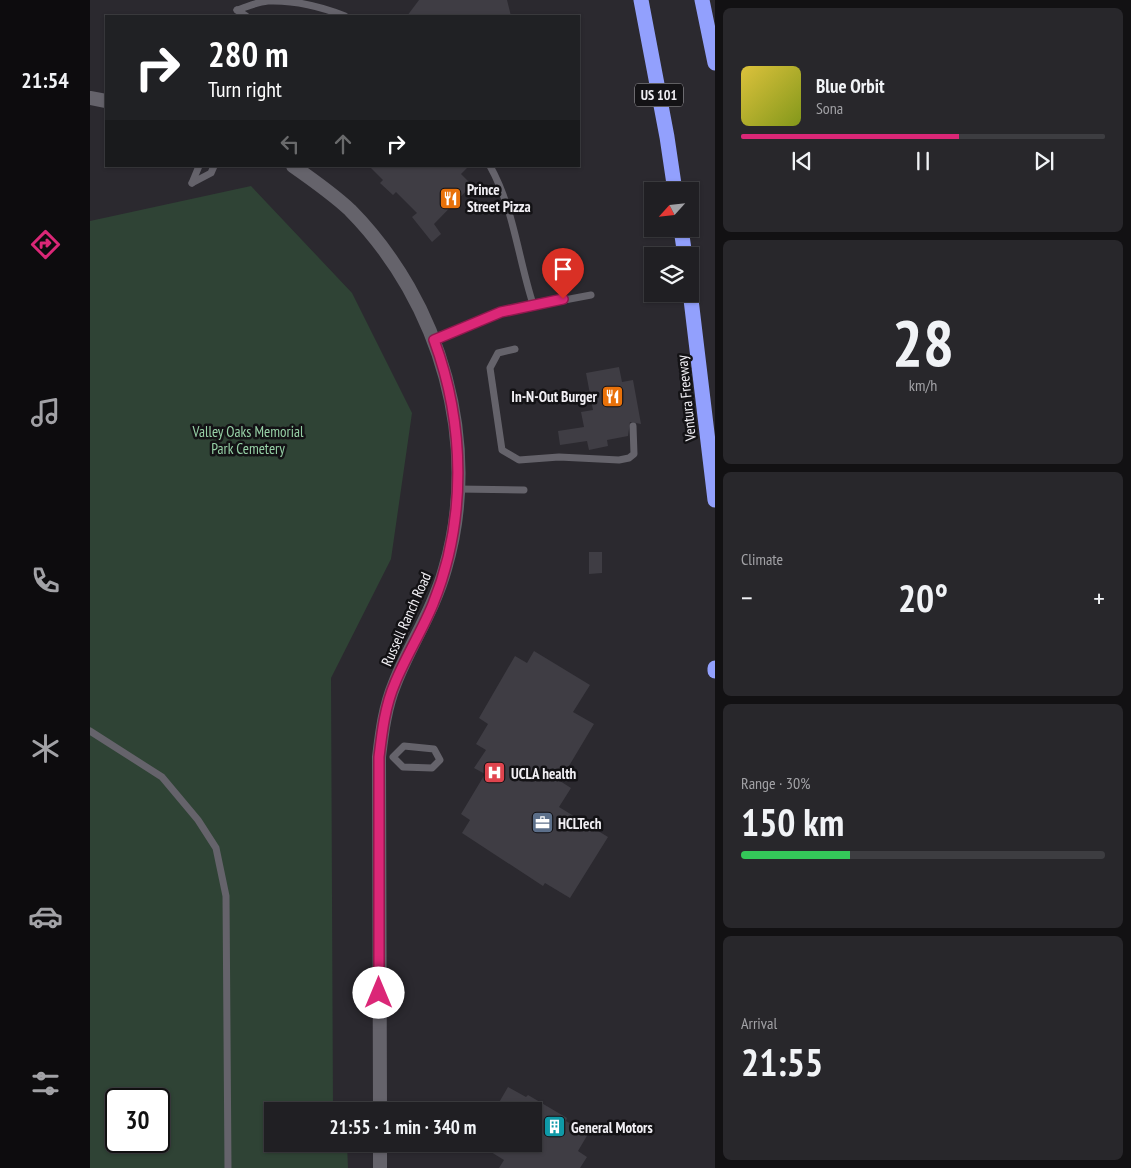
<!DOCTYPE html>
<html lang="en">
<head>
<meta charset="utf-8">
<style>
	:root { --surface:#201f23; --page:#28272b; --text:#f1f3f6; --muted:#a2a2a6; --line:#3d3d41; --accent:#db2777 }
	body { margin:0; font-family:"PT Sans Narrow",sans-serif; background:var(--page); color:var(--text); height:100vh; display:flex; flex-direction:column; font-size:19px; white-space:nowrap }
	* { box-sizing:border-box; margin:0 }
	p { font-size:16px; color:var(--muted) }
	.icon { flex:none; width:28px; height:28px; fill:none; stroke:currentColor; stroke-width:2; stroke-linecap:round; stroke-linejoin:round }
	.map { position:relative; flex:1; overflow:hidden }
	.details { display:flex; flex-direction:column; gap:8px; padding:8px; background:#121113; width:416px }
	.details>* { flex:none }
	.banner { position:absolute; left:15px; top:15px; width:475px; height:152px; border-radius:0px; box-shadow:0 1px 4px #0004,0 0 0 1px var(--line); background:#202124; color:#fff; overflow:hidden }
	.needle { width:32px; rotate:243deg }
	.tools { position:absolute; left:554px; top:182px; display:grid; gap:10px }
	.tools a { display:grid; place-items:center; width:55px; height:55px; border-radius:0px; background:var(--surface); box-shadow:0 1px 4px #0004,0 0 0 1px var(--line); font-size:25px }
	.speed { position:absolute; left:15px; top:1088px; display:flex; gap:10px; font-size:25px; font-weight:700; text-align:center }
	.speed>* { display:grid; place-content:center; width:65px; height:65px; border-radius:50%; background:var(--surface); box-shadow:0 1px 4px #0004,0 0 0 1px var(--line); line-height:1 }
	.speed .limit { border:2px solid #111; border-radius:8px; background:#fff; color:#111 }
	.pin { position:absolute; display:grid; place-items:center; width:42px; height:42px; color:#fff; margin:-51px -21px; border-radius:50% 50% 50% 0; rotate:-45deg; box-shadow:0 0 5px #0007 }
	.pin .icon { rotate:45deg }
	.me { position:absolute; width:55px; margin:-28px; rotate:0deg; stroke-linejoin:round; filter:drop-shadow(0 0 4px #0008) }
	.turn { display:flex; align-items:center; gap:18px; height:105px; padding:0 20px; font-size:22px }
	.turn .icon { width:65px; height:65px; stroke-width:2.5 }
	.turn b { display:block; font-size:35px; line-height:42px }
	.lanes { display:flex; align-items:center; height:48px; padding:0 20px; background:#0003; justify-content:center; gap:25px; direction:ltr }
	.lanes .off { opacity:.35 }
	.big { font-size:38px; font-weight:600; line-height:1.1 }
	.details .tile { flex:1; display:flex; flex-direction:column; justify-content:center; gap:8px; min-width:0; padding:0 18px; border-radius:8px; background:var(--page) }
	.details .dial { align-items:center; gap:0 }
	.dial b { font-size:65px; line-height:1 }
	.song { display:flex; align-items:center; gap:15px }
	.cover { width:60px; height:60px; border-radius:8px; background:linear-gradient(135deg,hsl(50 70% 55%),hsl(70 70% 35%)) }
	.played { height:5px; border-radius:2px; background:linear-gradient(90deg,var(--accent) 60%,var(--line) 60%) }
	.keys { display:flex; justify-content:space-around; direction:ltr }
	.heat { display:flex; justify-content:space-between; align-items:center; font-size:28px; direction:ltr }
	.charge { height:8px; border-radius:4px; background:linear-gradient(90deg,#34c759 30%,var(--line) 0) }
	.trip { position:absolute; left:174px; top:1102px; width:278px; height:50px; border-radius:0px; background:var(--surface); box-shadow:0 1px 4px #0004,0 0 0 1px var(--line); font-weight:600; line-height:50px; text-align:center }
	main { display:flex; flex:1; min-height:0 }
	.menu { display:flex; flex-direction:column; width:90px; justify-content:space-around; align-items:center; background:#0d0c0e; color:var(--muted) }
	.menu .icon { width:35px; height:35px }
	.menu .selected { color:var(--accent) }
	.menu b { font-size:22px; color:var(--text) }
	.map>svg:first-child { display:block }
	.green { fill:#2f4335; fill-rule:evenodd }
	.building { fill:#3f3d44 }
	.lines { fill:none; stroke-linecap:round; stroke-linejoin:round }
	.service { stroke:#65636b; stroke-width:7 }
	.minor { stroke:#65636b; stroke-width:14 }
	.motorway { stroke:#92a0fd; stroke-width:15 }
	.route-casing { stroke:#8e194d; stroke-width:12 }
	.route { stroke:#db2777; stroke-width:9 }
	.labels { text-anchor:middle; dominant-baseline:central; stroke-width:5; stroke-linejoin:round; paint-order:stroke }
	.shield { fill:#131215; stroke:#aeadb1; stroke-width:1 }
	.shield-label { font-size:14px; font-weight:bold; fill:#f1eff4 }
	.poi-label { font-size:15px; font-weight:bold; fill:#f1eff4; stroke:#131215; text-anchor:start }
	.street-label { font-size:15px; fill:#f1eff4; stroke:#131215 }
	.park-label { font-size:15px; fill:#96d0a6; stroke:#131215 }
</style>
</head>
<body>
<main>
<nav class="menu">
<b>21:54</b>
<svg class="icon selected" aria-label="directions" viewBox="0 0 24 24"><path d="M12 3l9 9-9 9-9-9zM9 14v-3h6M13 9l2 2-2 2"/></svg>
<svg class="icon" aria-label="music" viewBox="0 0 24 24"><path d="M9 18V5l10-2v13"/><circle cx="6" cy="18" r="3"/><circle cx="16" cy="16" r="3"/></svg>
<svg class="icon" aria-label="phone" viewBox="0 0 24 24"><path d="M5 4h4l2 5-3 2q2 4 5 5l2-3 5 2v4C11 20 4 13 5 4z"/></svg>
<svg class="icon" aria-label="climate" viewBox="0 0 24 24"><path d="M12 3v18M4 7l16 10M4 17L20 7"/></svg>
<svg class="icon" aria-label="car" viewBox="0 0 24 24"><path d="M5 17H2v-5l4-1 3-4h7l3 4 3 1v5h-3M9 17h6M6 11h13"/><circle cx="7" cy="17" r="2"/><circle cx="17" cy="17" r="2"/></svg>
<svg class="icon" aria-label="filters" viewBox="0 0 24 24"><path d="M4 7h16M4 17h16"/><circle cx="9" cy="7" r="2"/><circle cx="15" cy="17" r="2"/></svg>
</nav>
<div class="map">
<svg width="625" height="1168" viewBox="0 0 625 1168">
	<rect width="100%" height="100%" fill="#2b292f"/>
	<path class="green" d="M161 186 262 293 322 413 301 559 241 678 243 1111H182V1144H257L258 1168H0V221ZM26 1099H69V1141H26Z"/>
	<g class="building">
		<polygon points="329,0 417,0 421,16 317,16"/>
		<polygon points="279,166 379,166 371,174 382,185 344,224 351,234 342,242 322,217 327,213 306,192 303,195 290,183 293,180"/>
		<polygon points="529,367 532,382 543,380 551,424 540,422 538,436 517,440 518,446 499,450 497,441 470,445 468,431 494,427 491,412 503,410 496,373"/>
		<polygon points="499,552 512,552 512,573 499,574"/>
		<polygon points="444,651 500,685 483,712 504,724 470,781 481,788 469,807 518,837 480,898 455,883 453,886 372,833 380,820 371,814 395,774 384,768 396,750 386,744 398,724 389,718 425,656 437,663"/>
		<polygon points="418,1087 436,1097 438,1095 477,1118 476,1121 498,1134 488,1151 497,1157 490,1168 409,1168 414,1160 388,1144 442,1144 442,1111 404,1111"/>
	</g>
	<g class="lines">
		<g class="service">
			<path d="M147 10C157 7 167 2 178 1 203 0 232 7 255 16"/>
			<polyline points="147,10 156,16"/>
			<path d="M400 166C424 209 428 258 443 304"/>
			<polyline points="102,183 121,173 124,166"/>
			<polyline points="102,183 109,166"/>
			<polyline points="344,339 411,312 501,295"/>
			<polyline points="425,349 408,353 400,368 412,450 429,460 469,457 529,460 539,458 544,454 543,426"/>
			<polyline points="368,489 434,490"/>
			<polyline points="0,731 72,777 108,820 126,848 136,896 138,1168"/>
			<polygon points="314,746 344,749 350,760 342,768 313,767 303,757"/>
		</g>
		<g class="minor">
			<polyline points="0,98 16,101"/>
			<path d="M203 166C223 180 243 194 260 210 351 302 392 444 355 569 344 609 320 645 305 683 295 707 292 732 289 757L290 1111"/>
			<polyline points="290,1144 290,1168"/>
		</g>
		<g class="motorway">
			<polyline points="551,0 577,137 585,191"/>
			<polyline points="612,0 625,63"/>
			<polyline points="591,229 595,256"/>
			<polyline points="600,291 625,500"/>
			<polyline points="625,668 625,671"/>
		</g>
	</g>
	<g class="lines">
		<defs>
			<path id="route" d="M289 993V757C292 732 295 706 305 683 316 656 332 631 343 604 377 520 375 424 344 340L411 312 473 299"/>
		</defs>
		<use href="#route" class="route-casing"/>
		<use href="#route" class="route"/>
	</g>
	<defs>
		<symbol id="restaurant-square" viewBox="-11 -11 22 22"><rect x="-9" y="-9" width="18" height="18" rx="4" fill="#e8710a" stroke="#131215"/><path d="M-5-6h1v4h1v-4h1v4h1v-4h1v5L-1.5 .5V6h-2V.5L-5-1ZM5-6V6H3V1.5H1.5Q1.5-4 5-6Z" fill="#fff"/></symbol>
		<symbol id="hospital-square" viewBox="-11 -11 22 22"><rect x="-9" y="-9" width="18" height="18" rx="4" fill="#e0444e" stroke="#131215"/><path d="M-5-5h3v3.5h4V-5h3V5h-3V1.5h-4V5h-3Z" fill="#fff"/></symbol>
		<symbol id="office-square" viewBox="-11 -11 22 22"><rect x="-9" y="-9" width="18" height="18" rx="4" fill="#5c6f8a" stroke="#131215"/><path d="M-6-3h4V-5.5h4V-3h4V5H-6ZM-1-4.5V-3h2v-1.5ZM-6 0V1H6V0Z" fill="#fff"/></symbol>
		<symbol id="building-square" viewBox="-11 -11 22 22"><rect x="-9" y="-9" width="18" height="18" rx="4" fill="#0f9aa8" stroke="#131215"/><path d="M-4-6H4V6H1V3H-1V6H-4ZM-2.5-4.3h1.7v1.8h-1.7ZM.8-4.3h1.7v1.8H.8ZM-2.5-1h1.7V.8h-1.7ZM.8-1h1.7V.8H.8Z" fill="#fff"/></symbol>
	</defs>
	<g fill-rule="evenodd">
		<use href="#restaurant-square" x="348" y="186" width="25" height="25"/>
		<use href="#restaurant-square" x="510" y="384" width="25" height="25"/>
		<use href="#hospital-square" x="392" y="760" width="25" height="25"/>
		<use href="#office-square" x="440" y="810" width="25" height="25"/>
		<use href="#building-square" x="452" y="1114" width="25" height="25"/>
	</g>
	<g class="labels">
		<rect class="shield" x="545" y="83.5" width="48" height="23" rx="4"/>
		<g class="shield-label">
			<text x="569" y="95">US 101</text>
		</g>
		<g class="poi-label">
			<text x="377" y="189">Prince<tspan x="377" dy="17">Street Pizza</tspan></text>
			<text x="507" y="396" text-anchor="end">In-N-Out Burger</text>
			<text x="421" y="773">UCLA health</text>
			<text x="468" y="823">HCLTech</text>
			<text x="481" y="1127">General Motors</text>
		</g>
		<g class="street-label">
			<text transform="translate(596 398) rotate(-96)">Ventura Freeway</text>
			<text transform="translate(316 619) rotate(-66)">Russell Ranch Road</text>
		</g>
		<g class="park-label">
			<text x="158" y="431">Valley Oaks Memorial<tspan x="158" dy="17">Park Cemetery</tspan></text>
		</g>
	</g>
</svg>
<div class="tools">
<a><svg class="needle" viewBox="-14 -14 28 28"><path d="M0-13l5 13h-10z" fill="#e53935"/><path d="M0 13l5-13h-10z" fill="#a2a2a6"/></svg></a>
<a><svg class="icon" aria-label="layers" viewBox="0 0 24 24"><path d="M12 4l9 5-9 5-9-5zM3 14l9 5 9-5"/></svg></a>
</div>
<div class="speed"><div class="limit">30</div></div>
<div class="pin" style="left:473px;top:299px;background:#d93025"><svg class="icon" aria-label="arrive" viewBox="0 0 24 24"><path d="M6 21V4h12l-3 4 3 4H6"/></svg></div>
<svg class="me" style="left:289px;top:993px" viewBox="-20 -20 40 40"><circle r="19" fill="#fff"/><path d="M0-13L10 11 0 6-10 11z" fill="#db2777"/></svg>
<div class="trip">21:55 · 1 min · 340 m</div>
<div class="banner">
<div class="turn"><svg class="icon" aria-label="right" viewBox="0 0 24 24"><path d="M7 20v-9h11M14 6l5 5-5 5"/></svg><div><b>280 m</b>Turn right</div></div>
<div class="lanes"><svg class="icon off" aria-label="left" viewBox="0 0 24 24"><path d="M17 20v-9H6M10 6l-5 5 5 5"/></svg><svg class="icon off" aria-label="ahead" viewBox="0 0 24 24"><path d="M12 20V5M6 11l6-6 6 6"/></svg><svg class="icon" aria-label="right" viewBox="0 0 24 24"><path d="M7 20v-9h11M14 6l5 5-5 5"/></svg></div>
</div>
</div>
<section class="details">
<div class="tile">
<div class="song"><i class="cover"></i><div><b>Blue Orbit</b><p>Sona</p></div></div>
<div class="played"></div>
<div class="keys"><svg class="icon" aria-label="previous" viewBox="0 0 24 24"><path d="M18 5L8 12l10 7zM5 5v14"/></svg><svg class="icon" aria-label="pause" viewBox="0 0 24 24"><path d="M8 5v14M16 5v14"/></svg><svg class="icon" aria-label="next" viewBox="0 0 24 24"><path d="M6 5l10 7-10 7zM19 5v14"/></svg></div>
</div>
<div class="tile dial"><b>28</b><p>km/h</p></div>
<div class="tile"><p>Climate</p>
<div class="heat"><a>−</a><b class="big">20°</b><a>+</a></div>
</div>
<div class="tile"><p>Range · 30%</p><b class="big">150 km</b><div class="charge"></div></div>
<div class="tile"><p>Arrival</p><b class="big">21:55</b></div>
</section>
</main>
</body>
</html>
